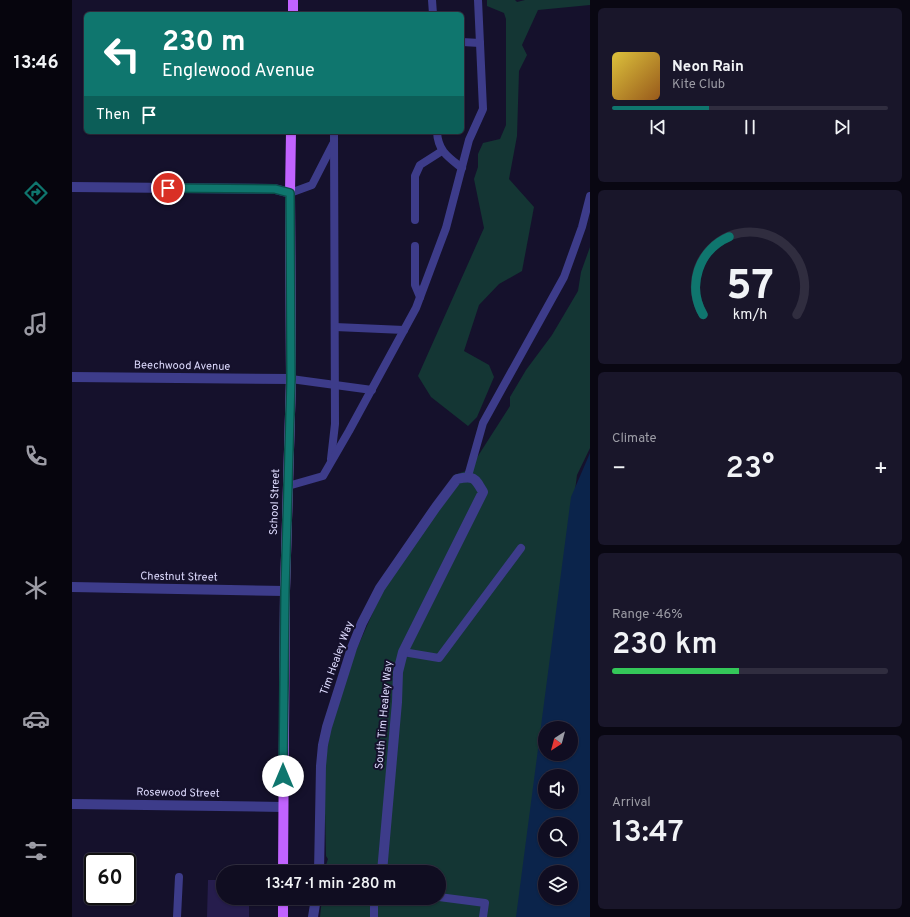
<!DOCTYPE html>
<html lang="en">
<head>
<meta charset="utf-8">
<style>
	:root { --surface:#100d21; --page:#19162a; --text:#f1f3f6; --muted:#9c9ca5; --line:#302d3f; --accent:#0f766e }
	body { margin:0; font-family:Overpass,sans-serif; background:var(--page); color:var(--text); height:100vh; display:flex; flex-direction:column; font-size:15px; white-space:nowrap }
	* { box-sizing:border-box; margin:0 }
	p { font-size:13px; color:var(--muted) }
	.icon { flex:none; width:22px; height:22px; fill:none; stroke:currentColor; stroke-width:2; stroke-linecap:round; stroke-linejoin:round }
	.map { position:relative; flex:1; overflow:hidden }
	.sheet { display:flex; flex-direction:column; gap:8px; padding:8px; background:#090712; width:320px }
	.sheet>* { flex:none }
	.guide { position:absolute; left:12px; top:12px; width:380px; height:122px; border-radius:6px; box-shadow:0 1px 3px #0004,0 0 0 1px var(--line); background:#0f766e; color:#fff; overflow:hidden }
	.needle { width:26px; rotate:216deg }
	.controls { position:absolute; left:466px; top:721px; display:grid; gap:8px }
	.controls a { display:grid; place-items:center; width:40px; height:40px; border-radius:50%; background:var(--surface); box-shadow:0 1px 3px #0004,0 0 0 1px var(--line); font-size:20px }
	.speed { position:absolute; left:12px; top:853px; display:flex; gap:8px; font-size:20px; font-weight:700; text-align:center }
	.speed>* { display:grid; place-content:center; width:52px; height:52px; border-radius:50%; background:var(--surface); box-shadow:0 1px 3px #0004,0 0 0 1px var(--line); line-height:1 }
	.speed .limit { border:2px solid #111; border-radius:6px; background:#fff; color:#111 }
	.pin { position:absolute; display:grid; place-items:center; width:34px; height:34px; color:#fff; margin:-17px; border:2px solid #fff; border-radius:50%; box-shadow:0 1px 4px #0007 }
	.me { position:absolute; width:44px; margin:-22px; rotate:0deg; stroke-linejoin:round; filter:drop-shadow(0 0 3px #0008) }
	.turn { display:flex; align-items:center; gap:14px; height:84px; padding:0 12px; font-size:18px }
	.turn .icon { width:52px; height:52px; stroke-width:2.5 }
	.turn b { display:block; font-size:28px; line-height:34px }
	.then { display:flex; align-items:center; height:38px; padding:0 12px; background:#0003; gap:8px; font-size:15px }
	.big { font-size:30px; font-weight:600; line-height:1.1 }
	.sheet .tile { flex:1; display:flex; flex-direction:column; justify-content:center; gap:6px; min-width:0; padding:0 14px; border-radius:6px; background:var(--page) }
	.sheet .dial { align-items:center; gap:0 }
	.dial svg { height:104px; overflow:visible; fill:none; stroke:var(--line); stroke-width:7; stroke-linecap:round; text-anchor:middle }
	.dial text { fill:var(--text); stroke:none }
	.song { display:flex; align-items:center; gap:12px }
	.cover { width:48px; height:48px; border-radius:6px; background:linear-gradient(135deg,hsl(50 70% 55%),hsl(30 70% 35%)) }
	.played { height:4px; border-radius:2px; background:linear-gradient(90deg,var(--accent) 35%,var(--line) 35%) }
	.keys { display:flex; justify-content:space-around; direction:ltr }
	.heat { display:flex; justify-content:space-between; align-items:center; font-size:22px; direction:ltr }
	.charge { height:6px; border-radius:3px; background:linear-gradient(90deg,#34c759 46%,var(--line) 0) }
	.trip { position:absolute; left:144px; top:865px; width:230px; height:40px; border-radius:20px; background:var(--surface); box-shadow:0 1px 3px #0004,0 0 0 1px var(--line); font-weight:600; line-height:40px; text-align:center }
	main { display:flex; flex:1; min-height:0 }
	.dock { display:flex; flex-direction:column; width:72px; justify-content:space-around; align-items:center; background:#06050d; color:var(--muted) }
	.dock .icon { width:28px; height:28px }
	.dock .selected { color:var(--accent) }
	.dock b { font-size:18px; color:var(--text) }
	.map>svg:first-child { display:block }
	.green { fill:#143634 }
	.water { fill:#0b244b; fill-rule:evenodd }
	.building { fill:#261d4d }
	.lines { fill:none; stroke-linecap:round; stroke-linejoin:round }
	.lane { stroke:#3d3c8a; stroke-width:8 }
	.street { stroke:#3d3c8a; stroke-width:10 }
	.primary { stroke:#c163ff; stroke-width:10 }
	.route-casing { stroke:#0a4d48; stroke-width:10 }
	.route { stroke:#0f766e; stroke-width:7 }
	.labels { text-anchor:middle; dominant-baseline:central; stroke-width:4; stroke-linejoin:round; paint-order:stroke }
	.street-label { font-size:11px; fill:#dfdcff; stroke:#15112c }
</style>
</head>
<body>
<main>
<nav class="dock">
<b>13:46</b>
<svg class="icon selected" aria-label="directions" viewBox="0 0 24 24"><path d="M12 3l9 9-9 9-9-9zM9 14v-3h6M13 9l2 2-2 2"/></svg>
<svg class="icon" aria-label="music" viewBox="0 0 24 24"><path d="M9 18V5l10-2v13"/><circle cx="6" cy="18" r="3"/><circle cx="16" cy="16" r="3"/></svg>
<svg class="icon" aria-label="phone" viewBox="0 0 24 24"><path d="M5 4h4l2 5-3 2q2 4 5 5l2-3 5 2v4C11 20 4 13 5 4z"/></svg>
<svg class="icon" aria-label="climate" viewBox="0 0 24 24"><path d="M12 3v18M4 7l16 10M4 17L20 7"/></svg>
<svg class="icon" aria-label="car" viewBox="0 0 24 24"><path d="M5 17H2v-5l4-1 3-4h7l3 4 3 1v5h-3M9 17h6M6 11h13"/><circle cx="7" cy="17" r="2"/><circle cx="17" cy="17" r="2"/></svg>
<svg class="icon" aria-label="filters" viewBox="0 0 24 24"><path d="M4 7h16M4 17h16"/><circle cx="9" cy="7" r="2"/><circle cx="15" cy="17" r="2"/></svg>
</nav>
<div class="map">
<svg width="518" height="917" viewBox="0 0 518 917">
	<rect width="100%" height="100%" fill="#15112c"/>
	<g class="green">
		<polygon points="415,0 443,0 445,2 453,0 518,0 518,5 466,10 450,45 455,55 447,71 445,136 437,179 462,207 450,271 427,284 407,305 392,351 417,365 422,377 405,417 396,426 359,397 346,376 412,228 402,179 406,167 406,154 411,143 428,139 434,125 434,19 432,13 415,6"/>
		<polygon points="518,247 518,448 505,475 447,917 248,917 250,898 367,898 367,872 255,872 254,865 256,859 254,856 252,770 260,720 282,655 310,592 382,475 397,470 438,406 438,397 454,370 480,335 506,291 509,272"/>
	</g>
	<path class="water" d="M518 453V917H444L499 497ZM473 728H499V754H473ZM473 776H499V802H473ZM473 824H499V850H473ZM473 872H499V898H473Z"/>
	<polygon class="building" points="136,880 151,880 151,898 177,898 177,917 135,917"/>
	<g class="lines">
		<g class="lane">
			<polyline points="360,0 361,14"/>
			<polyline points="390,42 408,43"/>
			<path d="M365 132C366 151 376 157 390 168"/>
			<polyline points="218,193 240,185 261,144"/>
			<polyline points="343,220 343,176 348,165 370,151"/>
			<polyline points="343,246 343,285 348,297"/>
			<polyline points="263,327 332,330"/>
			<polyline points="219,379 300,390"/>
			<polyline points="259,459 263,424 262,132"/>
			<polyline points="396,476 411,423 492,277 510,227 518,196"/>
			<polyline points="216,486 251,476 277,431 344,308 374,228 397,140 411,109 406,0"/>
			<polyline points="331,652 367,658 449,548"/>
			<polyline points="367,897 413,903 411,917"/>
			<polyline points="105,917 107,877"/>
			<polyline points="302,917 302,905 305,898"/>
		</g>
		<g class="street">
			<polyline points="0,187 203,189 218,193"/>
			<polyline points="0,377 219,379"/>
			<polyline points="0,587 213,591"/>
			<polyline points="0,804 211,807"/>
			<path d="M247 872 249 766 251 745 255 727 280 648 290 623 308 588 364 507 385 479C402 475 403 478 411 492L331 652 326 672 325 702 310 872"/>
			<polyline points="241,917 244,898"/>
		</g>
		<g class="primary">
			<polyline points="221,14 221,0"/>
			<polyline points="211,872 213,591 219,379 218,193 219,132"/>
			<polyline points="211,917 211,898"/>
		</g>
	</g>
	<g class="lines">
		<defs>
			<polyline id="route" points="96,188 203,189 218,193 219,379 213,591 211,776"/>
		</defs>
		<use href="#route" class="route-casing"/>
		<use href="#route" class="route"/>
	</g>
	<g class="labels">
		<g class="street-label">
			<text transform="translate(110 366) rotate(1)">Beechwood Avenue</text>
			<text transform="translate(203 502) rotate(-88)">School Street</text>
			<text transform="translate(107 577) rotate(1)">Chestnut Street</text>
			<text transform="translate(265 658) rotate(-70)">Tim Healey Way</text>
			<text transform="translate(312 715) rotate(-85)">South Tim Healey Way</text>
			<text transform="translate(106 793) rotate(1)">Rosewood Street</text>
		</g>
	</g>
</svg>
<div class="controls">
<a><svg class="needle" viewBox="-14 -14 28 28"><path d="M0-13l5 13h-10z" fill="#e53935"/><path d="M0 13l5-13h-10z" fill="#9c9ca5"/></svg></a>
<a><svg class="icon" aria-label="sound" viewBox="0 0 24 24"><path d="M4 9h4l5-4v14l-5-4H4zM17 9q2 3 0 6"/></svg></a>
<a><svg class="icon" aria-label="search" viewBox="0 0 24 24"><circle cx="10" cy="10" r="6"/><path d="M15 15l6 6"/></svg></a>
<a><svg class="icon" aria-label="layers" viewBox="0 0 24 24"><path d="M12 4l9 5-9 5-9-5zM3 14l9 5 9-5"/></svg></a>
</div>
<div class="speed"><div class="limit">60</div></div>
<div class="pin" style="left:96px;top:188px;background:#d93025"><svg class="icon" aria-label="arrive" viewBox="0 0 24 24"><path d="M6 21V4h12l-3 4 3 4H6"/></svg></div>
<svg class="me" style="left:211px;top:776px" viewBox="-20 -20 40 40"><circle r="19" fill="#fff"/><path d="M0-13L10 11 0 6-10 11z" fill="#0f766e"/></svg>
<div class="trip">13:47 · 1 min · 280 m</div>
<div class="guide">
<div class="turn"><svg class="icon" aria-label="left" viewBox="0 0 24 24"><path d="M17 20v-9H6M10 6l-5 5 5 5"/></svg><div><b>230 m</b>Englewood Avenue</div></div>
<div class="then">Then<svg class="icon" aria-label="arrive" viewBox="0 0 24 24"><path d="M6 21V4h12l-3 4 3 4H6"/></svg></div>
</div>
</div>
<section class="sheet">
<div class="tile">
<div class="song"><i class="cover"></i><div><b>Neon Rain</b><p>Kite Club</p></div></div>
<div class="played"></div>
<div class="keys"><svg class="icon" aria-label="previous" viewBox="0 0 24 24"><path d="M18 5L8 12l10 7zM5 5v14"/></svg><svg class="icon" aria-label="pause" viewBox="0 0 24 24"><path d="M8 5v14M16 5v14"/></svg><svg class="icon" aria-label="next" viewBox="0 0 24 24"><path d="M6 5l10 7-10 7zM19 5v14"/></svg></div>
</div>
<div class="tile dial"><svg viewBox="0 0 100 80">
<path d="M14 69A42 42 0 1 1 86 69"/>
<path d="M14 69A42 42 0 0 1 34 9" stroke="#0f766e"/>
<text x="50" y="56" font-size="32" font-weight="700">57</text>
<text x="50" y="72" font-size="11">km/h</text>
</svg></div>
<div class="tile"><p>Climate</p>
<div class="heat"><a>−</a><b class="big">23°</b><a>+</a></div>
</div>
<div class="tile"><p>Range · 46%</p><b class="big">230 km</b><div class="charge"></div></div>
<div class="tile"><p>Arrival</p><b class="big">13:47</b></div>
</section>
</main>
</body>
</html>
